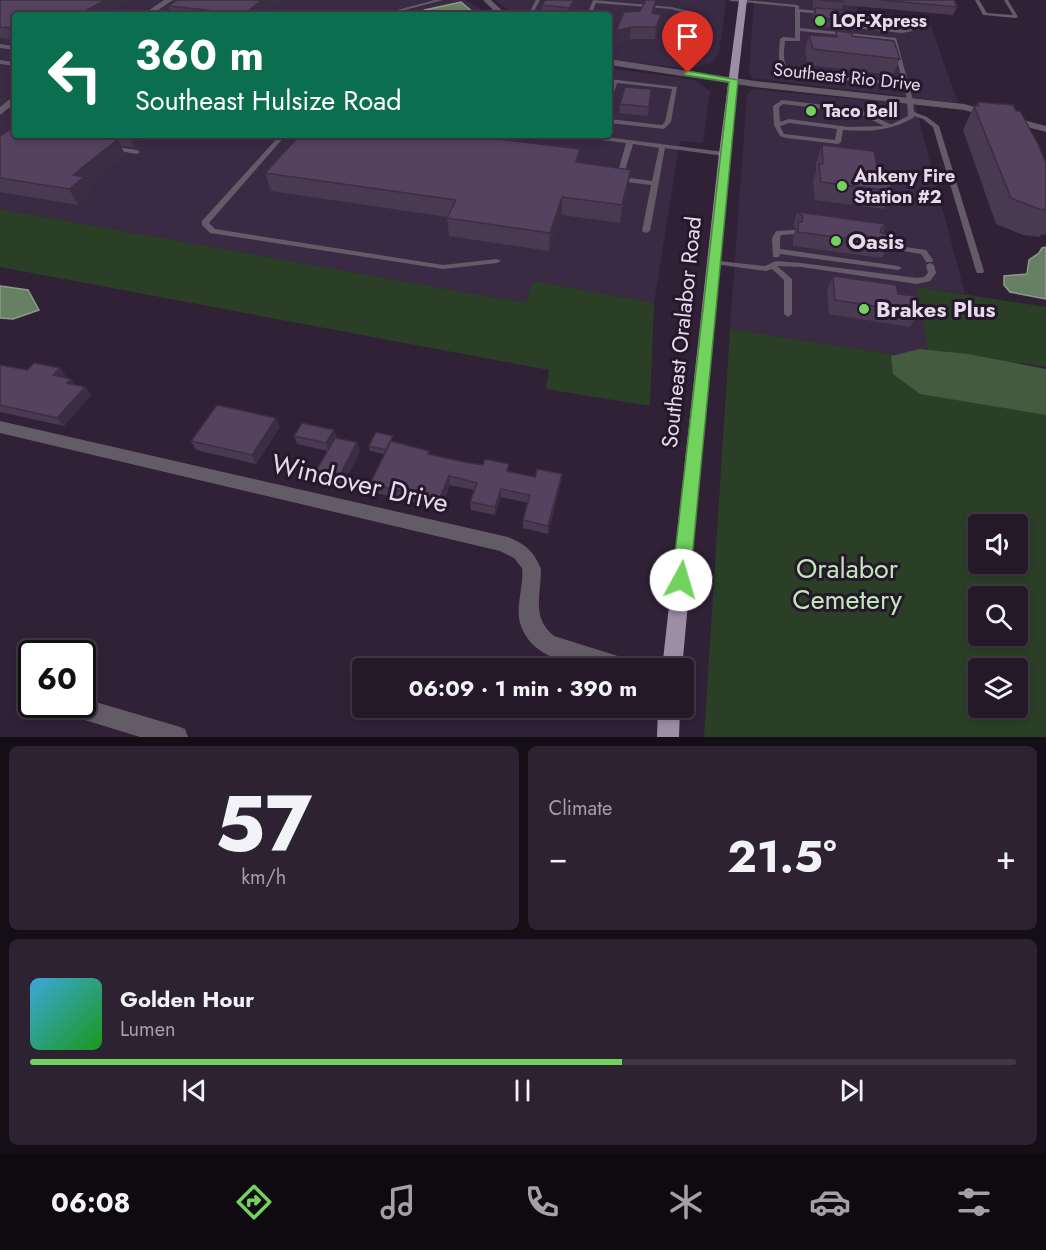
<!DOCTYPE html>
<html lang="en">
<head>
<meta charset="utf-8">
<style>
	:root { --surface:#241929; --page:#2c2231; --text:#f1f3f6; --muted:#a3a0a8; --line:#413846; --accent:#71d25e }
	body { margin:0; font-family:Jost,sans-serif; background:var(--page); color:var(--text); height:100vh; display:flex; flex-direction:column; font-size:22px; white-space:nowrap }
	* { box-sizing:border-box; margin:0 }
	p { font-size:20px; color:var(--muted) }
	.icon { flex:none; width:33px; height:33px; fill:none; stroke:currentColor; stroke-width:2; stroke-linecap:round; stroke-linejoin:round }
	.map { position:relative; height:737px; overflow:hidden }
	.drawer { display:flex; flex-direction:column; gap:9px; padding:9px; background:#140e17; flex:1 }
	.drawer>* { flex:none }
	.hud { position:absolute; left:12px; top:12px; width:600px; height:126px; border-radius:6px; box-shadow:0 3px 9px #0003,0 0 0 2px var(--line); background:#0b6e4f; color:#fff; overflow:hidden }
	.tools { position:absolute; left:968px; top:514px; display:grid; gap:12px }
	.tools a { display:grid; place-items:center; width:60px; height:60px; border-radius:6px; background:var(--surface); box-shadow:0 3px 9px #0003,0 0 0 2px var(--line); font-size:30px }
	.speed { position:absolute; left:18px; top:640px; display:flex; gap:12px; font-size:30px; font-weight:700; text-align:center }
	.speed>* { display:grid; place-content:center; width:78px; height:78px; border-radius:50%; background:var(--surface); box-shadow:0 3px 9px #0003,0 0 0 2px var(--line); line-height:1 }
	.speed .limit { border:3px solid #111; border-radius:9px; background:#fff; color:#111 }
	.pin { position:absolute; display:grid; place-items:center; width:51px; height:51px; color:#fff; margin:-62px -26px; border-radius:50% 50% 50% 0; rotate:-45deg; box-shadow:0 0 6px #0007 }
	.pin .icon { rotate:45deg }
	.me { position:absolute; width:66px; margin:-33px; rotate:6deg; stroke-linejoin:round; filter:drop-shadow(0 0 4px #0008) }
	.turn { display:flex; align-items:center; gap:21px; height:126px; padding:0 24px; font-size:27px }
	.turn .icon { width:78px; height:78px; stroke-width:2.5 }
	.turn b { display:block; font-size:42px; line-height:51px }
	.big { font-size:45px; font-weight:700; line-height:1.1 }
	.drawer .widget { flex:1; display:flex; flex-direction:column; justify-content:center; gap:9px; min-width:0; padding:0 21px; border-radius:9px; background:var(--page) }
	.drawer .dial { align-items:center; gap:0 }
	.dial b { font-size:78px; line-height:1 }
	.song { display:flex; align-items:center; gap:18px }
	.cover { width:72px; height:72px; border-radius:9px; background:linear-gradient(135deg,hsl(200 70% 55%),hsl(120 70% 35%)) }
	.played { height:6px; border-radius:3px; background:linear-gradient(90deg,var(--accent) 60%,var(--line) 60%) }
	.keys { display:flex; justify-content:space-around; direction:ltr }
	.heat { display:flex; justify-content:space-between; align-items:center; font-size:33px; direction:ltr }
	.drawer .tiles { flex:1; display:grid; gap:9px; grid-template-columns:1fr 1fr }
	.widget:last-child { grid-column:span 2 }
	.trip { position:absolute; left:352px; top:658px; width:342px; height:60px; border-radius:6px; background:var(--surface); box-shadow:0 3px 9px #0003,0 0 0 2px var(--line); font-weight:700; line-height:60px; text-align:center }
	.tabs { display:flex; height:96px; justify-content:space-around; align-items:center; background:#0e0a10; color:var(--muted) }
	.tabs .icon { width:42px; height:42px }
	.tabs .current { color:var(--accent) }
	.tabs b { font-size:27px; color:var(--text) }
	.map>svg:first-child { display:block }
	.built { fill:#3b2a44 }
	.green { fill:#2a3f26; fill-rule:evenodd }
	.forest { fill:#445b40 }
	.water { fill:#677f62; stroke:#8d9b8a; stroke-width:1.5 }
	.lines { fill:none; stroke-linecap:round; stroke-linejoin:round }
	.service { fill:#635b67; fill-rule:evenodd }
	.minor { fill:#635b67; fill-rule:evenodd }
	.primary { fill:#9d8ea5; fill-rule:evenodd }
	.wall { fill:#493951 }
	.shaded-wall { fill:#3c2e42 }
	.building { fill:#55425e; stroke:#3c2e42; stroke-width:1.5 }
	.route { fill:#71d25e; stroke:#49883d; stroke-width:1.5 }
	.poi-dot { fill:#71d25e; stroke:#26172d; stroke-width:2 }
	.labels { text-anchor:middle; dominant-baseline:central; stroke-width:6; stroke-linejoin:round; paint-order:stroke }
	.far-poi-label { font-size:18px; font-weight:bold; fill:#e5dbe9; stroke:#26172d; text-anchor:start }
	.far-street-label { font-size:18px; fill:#e5dbe9; stroke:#26172d }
	.poi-label { font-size:22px; font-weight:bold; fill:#e5dbe9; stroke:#26172d; text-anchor:start }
	.street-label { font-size:22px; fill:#e5dbe9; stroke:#26172d }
	.near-street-label { font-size:27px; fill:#e5dbe9; stroke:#26172d }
	.near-park-label { font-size:27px; fill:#bee9b6; stroke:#26172d }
</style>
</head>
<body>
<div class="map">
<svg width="1046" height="737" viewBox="0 0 1046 737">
	<rect width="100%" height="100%" fill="#302137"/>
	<g class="built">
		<polygon points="0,0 466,0 489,15 15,15 15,135 609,135 609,68 694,80 710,91 703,143 680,141 654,303 533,281 526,303 0,209"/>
		<polygon points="495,0 726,0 719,53 711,63 687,69 609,59 609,15 514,15"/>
		<polygon points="754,0 856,0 858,12 928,18 958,103 752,78 749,72"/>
		<polygon points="753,89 915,105 965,294 918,287 928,350 919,349 897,355 730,329 747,94"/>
	</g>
	<g class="green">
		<polygon points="0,209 526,303 533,281 654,303 650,406 546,389 549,370 0,267"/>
		<polygon points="917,287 1046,307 1046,367 928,350"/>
		<path d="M730 329 1046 378V737H704ZM978 525H1017V564H978ZM978 597H1017V636H978ZM978 669H1017V708H978Z"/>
	</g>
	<polygon class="forest" points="919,349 968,354 1046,369 1046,415 920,394 893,374 891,356"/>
	<g class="water">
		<polygon points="461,2 474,13 465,15 429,13 425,10"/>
		<polygon points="1046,247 1046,299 1010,292 1004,285 1004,276 1027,274 1029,260 1039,253 1042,248"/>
		<polygon points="0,286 28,290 39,310 13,319 0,318"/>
	</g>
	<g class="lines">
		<g class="service">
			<polygon points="435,0 443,0 386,15 378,15"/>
			<polygon points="536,0 540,0 532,15 528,15"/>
			<polygon points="593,0 671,7 690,11 682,52 679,54 676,52 685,13 671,9 596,3 591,15 587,15"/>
			<path d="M729 0H746L797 5 799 6V9L901 19 909 23 912 31 902 33 843 27 841 26V25L907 30 905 25 900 21 800 12V28L896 38 913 100 914 112 927 117 939 126 984 271 983 273H977L976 271 933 127 923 119 914 116 913 118C891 131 868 132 843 130L841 142 838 144 786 138 780 136 774 125 773 106 782 100 859 109 890 124H892L908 116 907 100 904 86 792 75C775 68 779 54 780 39L783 37 795 38V7L731 1ZM800 31 892 40 903 83 793 71C781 65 784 53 785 41H800ZM783 104 858 113 884 126 849 127 789 119 780 122 779 107ZM789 123 837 129 835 140 784 134 780 126Z"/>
			<polygon points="975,0 979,0 987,13 1013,15 1004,0 1008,0 1018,17 1016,18 983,15"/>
			<polygon points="0,44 15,46 15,50 0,48"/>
			<polygon points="0,60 15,62 15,66 0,64"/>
			<polygon points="609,79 677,87 671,122 664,129 609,123 609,119 662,125 665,122 672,89 617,83 612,99 609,101 609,90 612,83 609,83"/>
			<polygon points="280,135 286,135 209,223 215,229 443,265 497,259 501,261 497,263 443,269 210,233 202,225 202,221"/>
			<path d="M572 135H590L724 152 727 154 724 156 665 148 650 231 646 233 642 231 651 185 619 181 616 179 626 143 575 137ZM633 144 659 148 652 181 623 177Z"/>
			<polygon points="111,146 137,150 140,152 137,154 109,149 108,148"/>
			<polygon points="793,230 796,230 796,234 781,235 780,238 780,249 898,266 902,268 898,270 780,254 779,257 773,257 772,238 776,231"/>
			<polygon points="877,243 926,250 933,260 932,262 926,262 921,254 880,247 876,245"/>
			<polygon points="711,260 765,266 776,261 801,263 917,278 924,277 928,273 926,265 930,263 934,265 936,273 930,281 917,284 801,267 777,266 792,279 792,314 788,317 784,314 784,280 772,269 766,271 714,264 711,264 710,262"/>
		</g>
		<g class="minor">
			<polygon points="164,0 173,0 151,15 142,15"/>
			<polygon points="483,0 491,0 507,15 498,15"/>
			<polygon points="609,59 755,81 964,104 1046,126 1046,132 964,110 755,87 609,65"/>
			<polygon points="15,95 15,103 0,115 0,107"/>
			<path d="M0 421 508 537C525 544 534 551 541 569 541 596 531 617 554 636L637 662 640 669C601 669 528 669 519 618 517 601 524 584 522 568L514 558 500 551 0 433Z"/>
			<polygon points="82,698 177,726 185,729 188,737 140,737 62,713 59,705 82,705"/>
		</g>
		<g class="primary">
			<polygon points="739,0 747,0 729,154 682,669 662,669 719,154"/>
			<polygon points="658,708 680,708 679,737 657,737"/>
		</g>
	</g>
	<g class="wall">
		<polygon points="0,0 15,15 15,40 0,38"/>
		<polygon points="545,0 579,0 571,15 541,15 542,5"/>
		<polygon points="813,0 954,0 957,7 953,15 843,5 841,10 845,10 842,18 838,18 846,21 844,29 814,25 813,15 815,8 813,8"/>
		<polygon points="168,6 266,15 171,15"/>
		<polygon points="655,10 654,13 659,27 655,39 630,39 615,43 616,31"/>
		<polygon points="836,31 852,36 900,59 893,75 808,65 805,50 809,35 835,36"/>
		<polygon points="651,89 648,116 619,113 620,104"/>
		<polygon points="978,102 1016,111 1046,163 1046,235 1041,234 1040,237 1023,235 996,224 963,130 974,106 976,106"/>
		<polygon points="15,135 149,135 134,147 121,146 125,155 88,185 92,192 78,205 0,192 0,136"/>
		<polygon points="822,145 878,171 892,191 884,209 815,200 813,181 816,172 816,163"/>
		<polygon points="579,163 628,187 620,223 562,215 549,251 449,236 447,217 271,191 265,173"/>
		<polygon points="797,212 885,227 883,233 888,244 882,258 793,246 793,236 796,228 793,226"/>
		<polygon points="833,276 898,294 918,313 910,327 829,314 827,290"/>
		<polygon points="0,365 27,370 66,376 64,378 75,385 85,387 91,395 64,426 0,412"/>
		<polygon points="280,427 256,464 196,450 191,441"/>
		<polygon points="294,436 336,438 357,442 360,452 342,486 320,481 316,471 328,451 297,444"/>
		<polygon points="394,441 393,442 429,455 509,472 535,477 562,474 561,482 548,534 523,528 523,520 528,503 501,497 495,515 471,510 470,502 474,490 450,485 441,509 372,492 370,484 384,454 370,451 369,446"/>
	</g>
	<g class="shaded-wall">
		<polygon points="105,0 129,0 103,15 78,15"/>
		<polygon points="262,0 285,0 266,15 244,15 244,14"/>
		<polygon points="574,0 579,0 579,1 571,15 569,15 569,8"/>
		<polygon points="656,0 655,10 650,24 652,13"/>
		<polygon points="661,15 659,27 655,39 656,27"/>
		<polygon points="631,27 630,39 615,43 616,31"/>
		<polygon points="129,135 149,135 134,147"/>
		<polygon points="118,139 125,155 88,185 92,192 78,205 69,189 73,175"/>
		<polygon points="580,149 579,167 576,162"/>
		<polygon points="631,170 628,187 620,223 622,205"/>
		<polygon points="562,197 562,215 549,251 550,233"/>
		<polygon points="60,368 66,376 59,383 53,375"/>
		<polygon points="71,379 77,388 67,383"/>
		<polygon points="85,387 91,395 64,426 57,418"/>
		<polygon points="276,418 280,427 256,464 252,455"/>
		<polygon points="334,430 337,438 329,452 326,443"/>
		<polygon points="357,442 360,452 342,486 339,477"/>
		<polygon points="562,474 561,482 548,534 548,526"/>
		<polygon points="449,476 450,485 441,509 439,500"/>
		<polygon points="501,489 501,497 495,515 495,507"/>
	</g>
	<g class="building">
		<polygon points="0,0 105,0 78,15 15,15 15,28 0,27"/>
		<polygon points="177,0 262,0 244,14 168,6"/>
		<polygon points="545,0 574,0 569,8 542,5"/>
		<polygon points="646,0 656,0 652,13 661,15 656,27 631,27 616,31 624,12 640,11"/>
		<polygon points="819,0 843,0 844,2"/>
		<polygon points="881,0 954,0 957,7"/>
		<polygon points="815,8 845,10 833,11 830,15 846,21 816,17"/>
		<polygon points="836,31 852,33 852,36 894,41 900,59 813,49 809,35 837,37"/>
		<polygon points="625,87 651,89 649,107 620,104"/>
		<polygon points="978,102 1013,105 1016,111 1020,111 1038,144 1046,163 1046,210 1039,209 1011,198 974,106 979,106"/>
		<polygon points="14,127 15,135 82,135 118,139 73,175 84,177 69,189 0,178 0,136"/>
		<polygon points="300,135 465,135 580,149 576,162 631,170 622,205 562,197 550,233 447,218 456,200 265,173"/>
		<polygon points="822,145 874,151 878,171 888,172 892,191 821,182 819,164 823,164"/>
		<polygon points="797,212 885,224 885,227 882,227 880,232 887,235 888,244 798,232 798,222 802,222 803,216"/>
		<polygon points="833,276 896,285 898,294 915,296 918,313 835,300"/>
		<polygon points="34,363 60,368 53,375 71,379 67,383 85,387 57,418 0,405 0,365 27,370"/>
		<polygon points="217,405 276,418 252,455 191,441"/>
		<polygon points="302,423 334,430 326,443 294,436"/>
		<polygon points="376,432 393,436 386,450 369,446"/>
		<polygon points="335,438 357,442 339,477 316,471"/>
		<polygon points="391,441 429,451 428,454 464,462 483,465 485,459 509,464 507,471 535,477 537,469 562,474 548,526 523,520 530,495 501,489 495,507 470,502 477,483 449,476 439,500 370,484"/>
	</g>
	<polygon class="route" points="688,71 738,80 690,580 687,586 681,588 675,586 672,580 729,82 685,75 684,73"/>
	<g class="poi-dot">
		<circle cx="820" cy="21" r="6"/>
		<circle cx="811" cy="111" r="6"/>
		<circle cx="842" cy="186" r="6"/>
		<circle cx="836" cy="241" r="6"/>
		<circle cx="864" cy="309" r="6"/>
	</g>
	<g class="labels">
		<g class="far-poi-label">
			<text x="832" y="21">LOF-Xpress</text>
			<text x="823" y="111">Taco Bell</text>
			<text x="854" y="176">Ankeny Fire<tspan x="854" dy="21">Station #2</tspan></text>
		</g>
		<g class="far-street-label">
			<text transform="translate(847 77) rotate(6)">Southeast Rio Drive</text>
		</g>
		<g class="poi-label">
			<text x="848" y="241">Oasis</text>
			<text x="876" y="309">Brakes Plus</text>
		</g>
		<g class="street-label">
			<text transform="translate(681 332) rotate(-84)">Southeast Oralabor Road</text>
		</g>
		<g class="near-street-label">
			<text transform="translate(360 483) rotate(13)">Windover Drive</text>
		</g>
		<g class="near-park-label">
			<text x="847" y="568">Oralabor<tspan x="847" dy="31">Cemetery</tspan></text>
		</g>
	</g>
</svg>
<div class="tools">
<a><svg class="icon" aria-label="sound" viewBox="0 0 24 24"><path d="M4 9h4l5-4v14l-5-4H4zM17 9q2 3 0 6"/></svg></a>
<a><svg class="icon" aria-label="search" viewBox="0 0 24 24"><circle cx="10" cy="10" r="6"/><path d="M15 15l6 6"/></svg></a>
<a><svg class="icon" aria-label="layers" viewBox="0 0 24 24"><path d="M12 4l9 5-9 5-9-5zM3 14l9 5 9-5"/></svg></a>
</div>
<div class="speed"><div class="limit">60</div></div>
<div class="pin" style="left:688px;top:73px;background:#d93025"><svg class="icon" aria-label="arrive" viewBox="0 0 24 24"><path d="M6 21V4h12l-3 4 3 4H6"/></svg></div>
<svg class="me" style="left:681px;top:580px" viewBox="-20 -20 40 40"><circle r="19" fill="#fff"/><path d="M0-13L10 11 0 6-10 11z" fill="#71d25e"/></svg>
<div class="trip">06:09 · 1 min · 390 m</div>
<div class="hud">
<div class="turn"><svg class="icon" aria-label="left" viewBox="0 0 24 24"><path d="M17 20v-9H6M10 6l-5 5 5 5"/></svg><div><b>360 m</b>Southeast Hulsize Road</div></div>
</div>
</div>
<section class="drawer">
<div class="tiles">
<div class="widget dial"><b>57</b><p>km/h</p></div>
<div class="widget"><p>Climate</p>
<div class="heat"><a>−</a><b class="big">21.5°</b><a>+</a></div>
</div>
<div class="widget">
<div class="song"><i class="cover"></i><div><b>Golden Hour</b><p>Lumen</p></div></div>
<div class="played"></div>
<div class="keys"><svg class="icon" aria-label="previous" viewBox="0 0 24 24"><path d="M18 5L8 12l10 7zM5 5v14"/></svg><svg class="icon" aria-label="pause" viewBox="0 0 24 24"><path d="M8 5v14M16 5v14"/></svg><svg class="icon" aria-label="next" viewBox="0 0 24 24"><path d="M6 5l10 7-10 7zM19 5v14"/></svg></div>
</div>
</div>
</section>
<nav class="tabs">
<b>06:08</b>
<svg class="icon current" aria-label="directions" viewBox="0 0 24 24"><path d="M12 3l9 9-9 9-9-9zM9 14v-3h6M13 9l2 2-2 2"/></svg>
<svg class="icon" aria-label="music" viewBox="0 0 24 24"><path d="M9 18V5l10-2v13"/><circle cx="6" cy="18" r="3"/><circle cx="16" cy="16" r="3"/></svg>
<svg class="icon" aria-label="phone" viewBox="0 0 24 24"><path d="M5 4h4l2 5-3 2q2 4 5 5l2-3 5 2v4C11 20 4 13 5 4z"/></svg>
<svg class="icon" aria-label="climate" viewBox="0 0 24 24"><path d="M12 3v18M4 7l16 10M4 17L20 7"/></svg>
<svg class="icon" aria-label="car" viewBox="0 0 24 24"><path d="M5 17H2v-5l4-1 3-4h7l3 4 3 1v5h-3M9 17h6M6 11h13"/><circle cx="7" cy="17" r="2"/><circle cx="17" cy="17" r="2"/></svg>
<svg class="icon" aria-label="filters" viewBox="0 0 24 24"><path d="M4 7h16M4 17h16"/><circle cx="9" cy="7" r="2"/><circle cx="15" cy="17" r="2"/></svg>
</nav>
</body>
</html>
